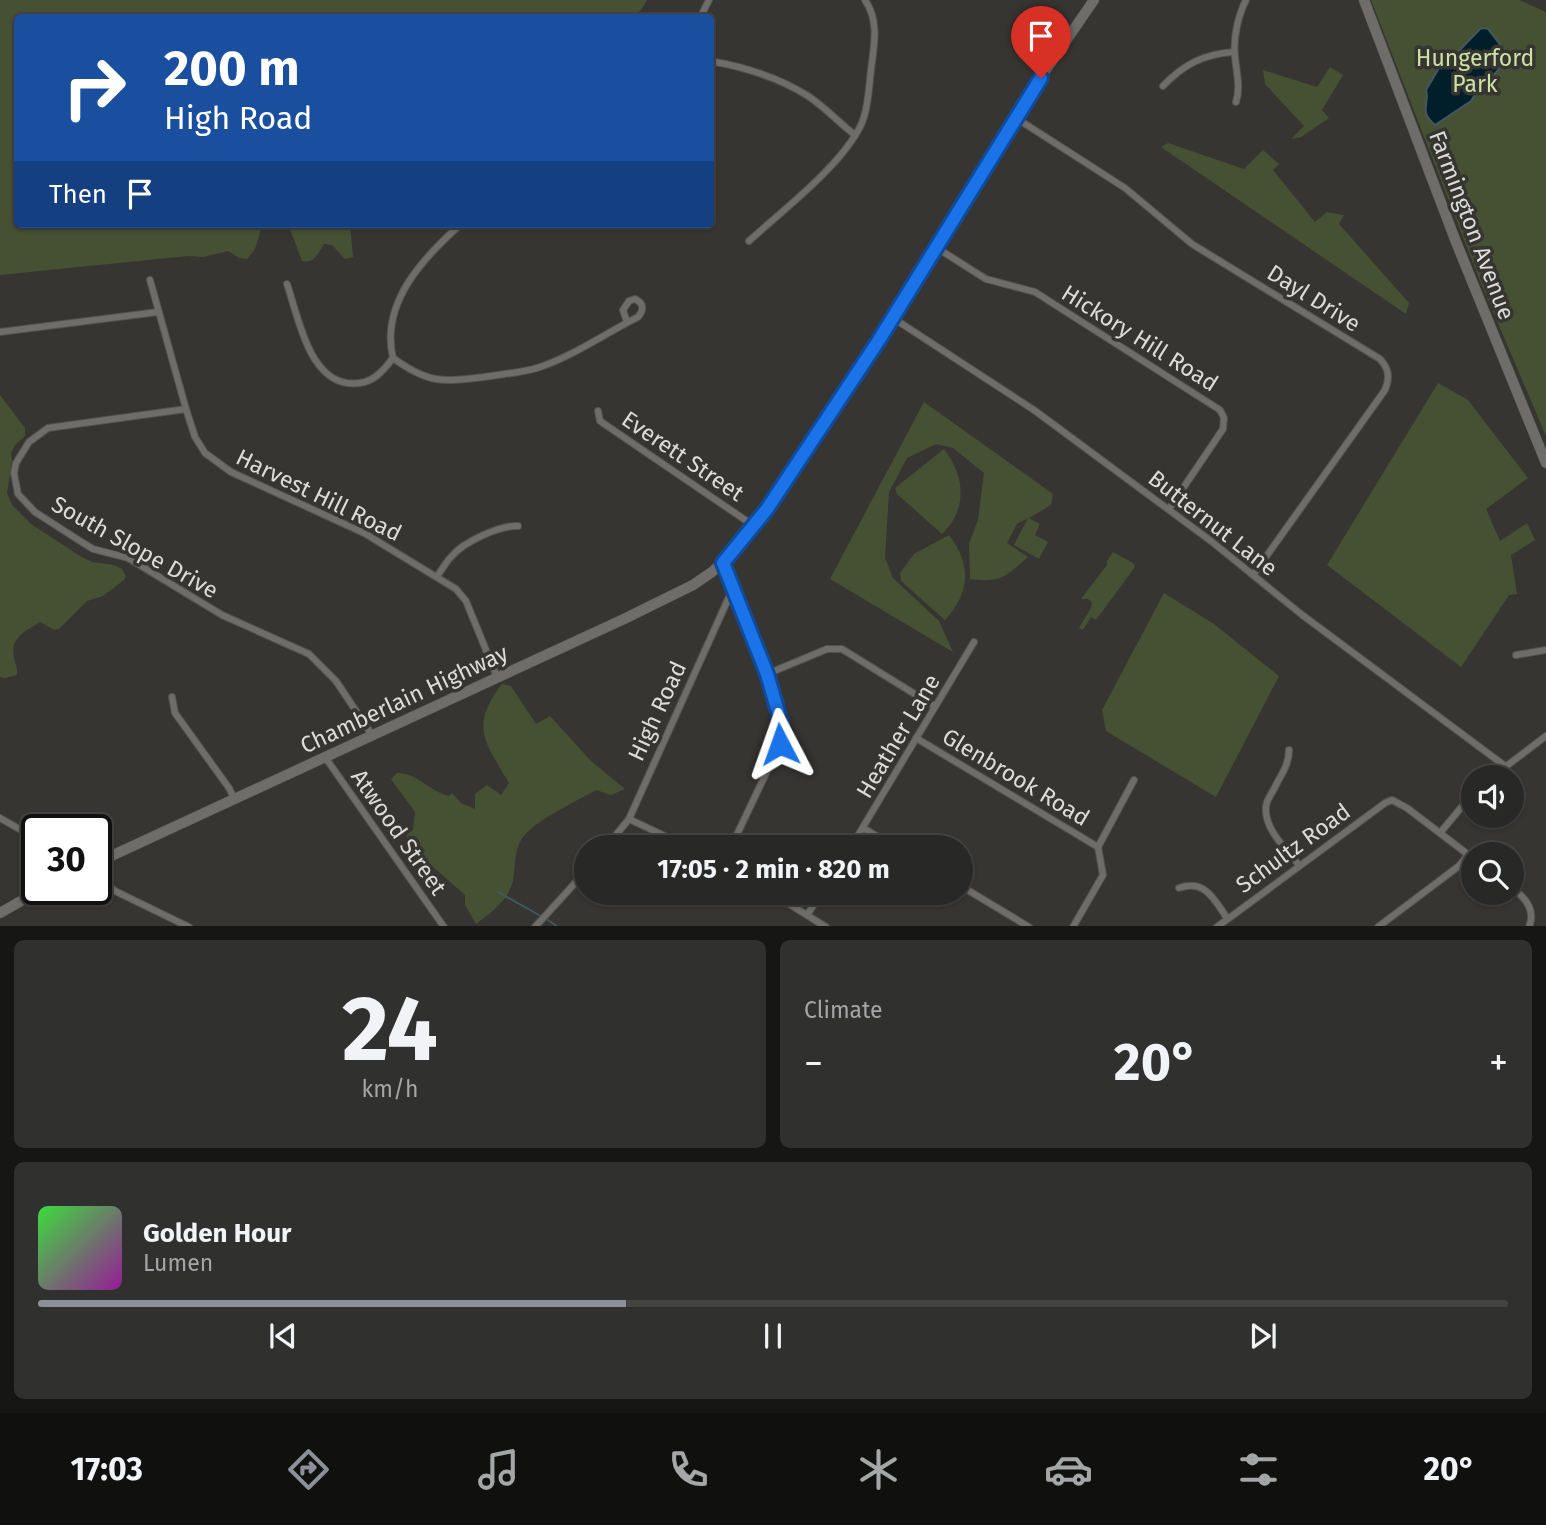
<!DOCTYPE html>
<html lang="en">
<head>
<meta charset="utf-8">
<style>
	:root { --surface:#282826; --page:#30302e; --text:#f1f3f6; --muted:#a5a6a7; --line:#444443; --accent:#8c9099 }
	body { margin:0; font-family:"Fira Sans",sans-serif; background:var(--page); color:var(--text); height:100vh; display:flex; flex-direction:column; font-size:26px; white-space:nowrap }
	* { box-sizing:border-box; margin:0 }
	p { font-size:23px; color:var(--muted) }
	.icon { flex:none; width:38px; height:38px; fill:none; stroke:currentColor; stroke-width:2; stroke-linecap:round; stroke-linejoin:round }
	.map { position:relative; height:926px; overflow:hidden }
	.drawer { display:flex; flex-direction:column; gap:14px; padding:14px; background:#161615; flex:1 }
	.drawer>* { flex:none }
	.top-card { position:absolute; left:14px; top:14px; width:700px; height:214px; border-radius:7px; box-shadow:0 2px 5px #0004,0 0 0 2px var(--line); background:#1a4fa0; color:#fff; overflow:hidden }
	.fabs { position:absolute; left:1461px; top:765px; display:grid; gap:14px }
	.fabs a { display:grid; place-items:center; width:63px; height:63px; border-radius:50%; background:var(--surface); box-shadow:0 2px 5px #0004,0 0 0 2px var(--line); font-size:35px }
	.speed { position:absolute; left:21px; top:814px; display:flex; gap:14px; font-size:35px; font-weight:700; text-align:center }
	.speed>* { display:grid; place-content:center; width:91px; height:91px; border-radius:50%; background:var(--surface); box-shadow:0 2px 5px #0004,0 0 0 2px var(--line); line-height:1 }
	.speed .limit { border:4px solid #111; border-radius:10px; background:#fff; color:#111 }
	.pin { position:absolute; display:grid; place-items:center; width:60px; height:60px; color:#fff; margin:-72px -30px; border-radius:50% 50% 50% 0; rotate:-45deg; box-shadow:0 0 7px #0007 }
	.pin .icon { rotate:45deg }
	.me { position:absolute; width:77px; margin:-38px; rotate:356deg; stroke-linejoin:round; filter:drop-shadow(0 0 5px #0008) }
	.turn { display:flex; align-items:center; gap:24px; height:147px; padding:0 35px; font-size:32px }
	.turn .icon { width:91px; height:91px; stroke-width:2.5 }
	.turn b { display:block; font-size:49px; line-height:60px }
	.then { display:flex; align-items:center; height:66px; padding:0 35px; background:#0003; gap:14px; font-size:26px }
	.big { font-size:52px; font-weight:700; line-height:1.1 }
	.drawer .widget { flex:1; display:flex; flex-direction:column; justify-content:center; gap:10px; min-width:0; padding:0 24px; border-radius:10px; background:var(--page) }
	.drawer .dial { align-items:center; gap:0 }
	.dial b { font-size:91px; line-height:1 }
	.song { display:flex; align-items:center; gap:21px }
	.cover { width:84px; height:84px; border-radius:10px; background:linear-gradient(135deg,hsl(120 70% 55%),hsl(300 70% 35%)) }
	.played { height:7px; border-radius:4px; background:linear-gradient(90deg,var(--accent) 40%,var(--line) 40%) }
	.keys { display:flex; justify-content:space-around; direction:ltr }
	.heat { display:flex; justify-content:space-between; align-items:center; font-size:38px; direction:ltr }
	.drawer .tiles { flex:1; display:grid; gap:14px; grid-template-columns:1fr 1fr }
	.widget:last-child { grid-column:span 2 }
	.trip { position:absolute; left:574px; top:835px; width:399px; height:70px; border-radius:35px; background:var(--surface); box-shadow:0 2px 5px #0004,0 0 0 2px var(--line); font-weight:700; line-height:70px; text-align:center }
	.tab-bar { display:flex; height:112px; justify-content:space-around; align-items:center; background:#10100f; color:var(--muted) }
	.tab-bar .icon { width:49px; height:49px }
	.tab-bar .on { color:var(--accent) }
	.tab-bar b { font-size:32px; color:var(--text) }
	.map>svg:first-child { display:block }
	.green { fill:#465133 }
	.water { fill:#001f2a; stroke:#42585e; stroke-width:2 }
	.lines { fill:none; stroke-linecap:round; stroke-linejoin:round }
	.stream { stroke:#42585e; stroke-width:2 }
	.street-casing { stroke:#52524f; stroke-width:8 }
	.secondary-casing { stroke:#52524f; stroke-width:11 }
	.street { stroke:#6e6d69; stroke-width:6 }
	.secondary { stroke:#6e6d69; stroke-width:10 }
	.route-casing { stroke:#114b97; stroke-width:18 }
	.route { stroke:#1a73e8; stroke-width:12 }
	.labels { text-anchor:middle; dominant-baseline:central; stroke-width:7; stroke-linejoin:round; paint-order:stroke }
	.park-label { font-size:23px; fill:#cce3a4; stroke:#363532 }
	.street-label { font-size:23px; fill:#dcdcd9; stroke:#363532 }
</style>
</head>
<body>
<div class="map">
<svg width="1546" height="927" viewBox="0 0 1546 927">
	<rect width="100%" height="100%" fill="#363532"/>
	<g class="green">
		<path d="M0 0H647L641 10 631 18H18V224H350L353 257 345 259 332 245 324 244C318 253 315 264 302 261L290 229C283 223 269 224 261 229L255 249 247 259 239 258 228 251 203 257 188 256 0 275Z"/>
		<polygon points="1371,0 1519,0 1546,12 1546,436 1480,281"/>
		<polygon points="1330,67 1343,75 1322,110 1329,118 1301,137 1291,139 1304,126 1265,84 1263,70 1317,87"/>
		<polygon points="1168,143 1244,169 1263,150 1279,164 1273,170 1315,222 1327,212 1344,215 1339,224 1409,303 1406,314 1161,147"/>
		<polygon points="1438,383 1468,400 1528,478 1486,509 1500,541 1527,523 1535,540 1511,555 1517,594 1509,595 1461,667 1327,565"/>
		<path d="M0 395 25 428V436L15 445 11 453 12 462 7 493 12 505 31 524 80 556 92 562 114 565 122 569 126 576 124 580 103 596 87 601 59 629 54 630 40 622C25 632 10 637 14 657 15 664 18 668 17 675L5 678 0 677Z"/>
		<path d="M924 402 1053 494 1051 505 1029 518 1040 524 1035 535 1048 542 1039 559 1014 545 1028 518 1017 524 1007 543 1028 557C1005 577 1001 583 970 579L969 544 978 520 984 473 953 448 936 444 907 458 889 492 885 558 893 578 939 621 953 652 830 579Z"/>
		<path d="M944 449C965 476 968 509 942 534L897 494 895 488Z"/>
		<path d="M949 535C972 565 970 593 945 620L901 581 900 573 914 554Z"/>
		<polygon points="1113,552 1133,563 1135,567 1096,620 1091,617 1083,630 1079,628 1091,608 1092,602 1088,599 1081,599 1107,565 1107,561"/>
		<polygon points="1164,593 1214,624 1279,676 1216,797 1106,731 1102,710"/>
		<path d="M502 684 511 686 536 724 550 716 591 761 625 789 611 795 596 790C578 801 528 823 520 842 515 852 515 863 514 874 512 898 494 910 476 924L465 905V895L431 865 416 862 406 845 407 834 413 830 415 812 391 779 397 773C420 774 428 791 449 796L452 793 461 803 475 809V794L487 785 501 795 509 783C485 742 469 727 502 684Z"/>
	</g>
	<path class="water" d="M1484 28 1488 29 1505 51 1506 61 1491 78 1479 88 1471 101 1435 125C1418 111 1430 104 1426 90L1439 68 1442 57 1454 56 1480 29Z"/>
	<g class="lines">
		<g class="stream">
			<polyline points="498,892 539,915"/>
			<polyline points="548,920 558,927"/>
		</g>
		<defs>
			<g id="street">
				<polyline points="700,18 709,0"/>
				<path d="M710 61C745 67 778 77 808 96 825 107 839 123 855 135"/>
				<path d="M1163 86C1184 64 1204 54 1234 52"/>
				<path d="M1236 102C1241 87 1236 71 1235 56 1233 38 1238 16 1246 0"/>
				<path d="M1016 118 1125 188 1192 244 1380 359C1389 369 1390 377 1385 390L1253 575"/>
				<path d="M461 224C423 258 380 303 393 358 429 384 442 382 484 377 502 374 520 373 537 368 572 357 604 334 638 317 644 310 644 303 635 299L629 301 623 310 627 322"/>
				<path d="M749 241C783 210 841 166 861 125 869 107 869 82 872 62 875 40 878 19 865 0"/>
				<polyline points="937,248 986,279 1035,292 1220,410 1224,418 1223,429 1169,509"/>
				<polyline points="150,280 186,409 195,437 205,453 231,472 364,533 456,589 466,601 497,677"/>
				<path d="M287 284C298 316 308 377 347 383 370 386 381 374 393 358"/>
				<polyline points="893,318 1034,410 1211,541 1301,614 1505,766"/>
				<polyline points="0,332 158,312"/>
				<polyline points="186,409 48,428 29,442 16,463 14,473 18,494 35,512 80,541 93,549 128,558 222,615 309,654 336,681 372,735"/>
				<polyline points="598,411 600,421 754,526"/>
				<polyline points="723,563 767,674 781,722 780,744 731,847"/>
				<path d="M437 576C442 570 446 562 451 557 463 542 500 525 518 526"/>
				<polyline points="1516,655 1546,650"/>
				<polyline points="767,674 827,649 842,649 934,706"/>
				<polyline points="172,697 175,713 229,788 235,800"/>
				<polyline points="916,738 1098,847"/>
				<path d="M1289 750C1289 762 1284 771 1278 781 1275 788 1270 795 1267 802 1260 825 1286 849 1299 865"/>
				<polyline points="325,757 444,927"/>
				<polyline points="1492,777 1546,736"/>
				<polyline points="0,818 37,839"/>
				<polyline points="629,819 688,847"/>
				<polyline points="863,828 895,847"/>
				<polyline points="1440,833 1474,792"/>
				<polyline points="606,847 629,819 734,586"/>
				<polyline points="851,847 974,642"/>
				<polyline points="96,875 115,891 189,927"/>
				<polyline points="961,886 1029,927"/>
				<path d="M1179 888C1205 879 1214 899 1227 918"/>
				<path d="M1512 888C1525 897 1536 910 1529 927"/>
				<polyline points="770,892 826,927"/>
				<polyline points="807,915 822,892"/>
				<polyline points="535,927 586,871"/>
				<polyline points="1073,927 1103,875 1098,847 1134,780"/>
				<polyline points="1217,927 1385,803 1392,800 1407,808 1474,859"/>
				<polyline points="1378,927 1459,866 1468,855"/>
			</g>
			<g id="secondary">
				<polyline points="1364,0 1456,242 1546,463"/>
				<polyline points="96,863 624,619 693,585 712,572 734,552 754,526 893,318 1041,77 1094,0"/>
				<polyline points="0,913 42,889"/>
			</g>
		</defs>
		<use href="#street" class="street-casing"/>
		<use href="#secondary" class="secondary-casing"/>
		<use href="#street" class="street"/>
		<use href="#secondary" class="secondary"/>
	</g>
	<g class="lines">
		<defs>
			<polyline id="route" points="780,744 781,722 767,674 723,563 767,509 879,340 1041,78"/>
		</defs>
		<use href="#route" class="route-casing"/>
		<use href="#route" class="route"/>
	</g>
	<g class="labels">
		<g class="park-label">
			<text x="1475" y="58">Hungerford<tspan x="1475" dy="26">Park</tspan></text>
		</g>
		<g class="street-label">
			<text transform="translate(1472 225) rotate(69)">Farmington Avenue</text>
			<text transform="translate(1314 298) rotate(32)">Dayl Drive</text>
			<text transform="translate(1140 338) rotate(32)">Hickory Hill Road</text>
			<text transform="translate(683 456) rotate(34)">Everett Street</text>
			<text transform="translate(319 495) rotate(26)">Harvest Hill Road</text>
			<text transform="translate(1213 523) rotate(38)">Butternut Lane</text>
			<text transform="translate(135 547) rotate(29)">South Slope Drive</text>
			<text transform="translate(404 699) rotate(-25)">Chamberlain Highway</text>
			<text transform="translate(657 711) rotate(-65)">High Road</text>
			<text transform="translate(898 736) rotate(-59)">Heather Lane</text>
			<text transform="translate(1016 777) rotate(31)">Glenbrook Road</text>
			<text transform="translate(399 832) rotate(55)">Atwood Street</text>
			<text transform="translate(1293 848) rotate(-36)">Schultz Road</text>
		</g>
	</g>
</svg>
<div class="fabs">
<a><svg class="icon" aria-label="sound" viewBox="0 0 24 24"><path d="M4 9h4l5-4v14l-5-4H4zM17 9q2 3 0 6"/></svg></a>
<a><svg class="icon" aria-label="search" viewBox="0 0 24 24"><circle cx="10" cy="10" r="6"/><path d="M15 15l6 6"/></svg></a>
</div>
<div class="speed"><div class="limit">30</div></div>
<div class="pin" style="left:1041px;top:78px;background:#d93025"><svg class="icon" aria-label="arrive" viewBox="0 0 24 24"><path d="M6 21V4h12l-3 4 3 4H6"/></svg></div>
<svg class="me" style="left:780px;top:744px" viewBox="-20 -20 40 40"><path d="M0-17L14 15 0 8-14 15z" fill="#1a73e8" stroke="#fff" stroke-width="4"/></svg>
<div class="trip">17:05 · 2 min · 820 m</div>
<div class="top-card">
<div class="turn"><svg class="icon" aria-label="right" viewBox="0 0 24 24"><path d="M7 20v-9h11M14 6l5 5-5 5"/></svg><div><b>200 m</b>High Road</div></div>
<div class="then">Then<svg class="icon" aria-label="arrive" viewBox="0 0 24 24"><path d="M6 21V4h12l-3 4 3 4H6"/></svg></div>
</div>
</div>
<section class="drawer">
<div class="tiles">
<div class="widget dial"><b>24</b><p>km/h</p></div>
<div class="widget"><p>Climate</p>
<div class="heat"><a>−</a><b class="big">20°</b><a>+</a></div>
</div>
<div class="widget">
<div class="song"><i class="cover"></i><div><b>Golden Hour</b><p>Lumen</p></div></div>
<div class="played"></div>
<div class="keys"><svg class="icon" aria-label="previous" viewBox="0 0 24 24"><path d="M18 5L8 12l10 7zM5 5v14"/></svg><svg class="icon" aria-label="pause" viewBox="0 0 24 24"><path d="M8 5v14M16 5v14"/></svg><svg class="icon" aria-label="next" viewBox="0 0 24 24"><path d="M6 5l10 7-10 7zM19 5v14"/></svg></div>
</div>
</div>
</section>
<nav class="tab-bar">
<b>17:03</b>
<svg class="icon on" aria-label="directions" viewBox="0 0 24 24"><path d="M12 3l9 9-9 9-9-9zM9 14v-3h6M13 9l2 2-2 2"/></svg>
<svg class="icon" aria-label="music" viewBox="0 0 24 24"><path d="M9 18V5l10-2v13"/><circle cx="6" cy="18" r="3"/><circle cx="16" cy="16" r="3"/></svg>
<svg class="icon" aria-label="phone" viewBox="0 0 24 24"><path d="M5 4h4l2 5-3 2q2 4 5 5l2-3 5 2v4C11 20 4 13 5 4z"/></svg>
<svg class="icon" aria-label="climate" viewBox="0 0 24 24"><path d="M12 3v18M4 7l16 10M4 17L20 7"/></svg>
<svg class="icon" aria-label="car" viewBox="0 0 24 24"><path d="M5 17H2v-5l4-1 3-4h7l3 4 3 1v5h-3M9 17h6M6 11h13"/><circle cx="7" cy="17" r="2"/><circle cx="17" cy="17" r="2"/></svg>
<svg class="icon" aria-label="filters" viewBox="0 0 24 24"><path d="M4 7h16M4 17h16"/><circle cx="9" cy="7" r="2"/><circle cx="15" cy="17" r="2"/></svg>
<b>20°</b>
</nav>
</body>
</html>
